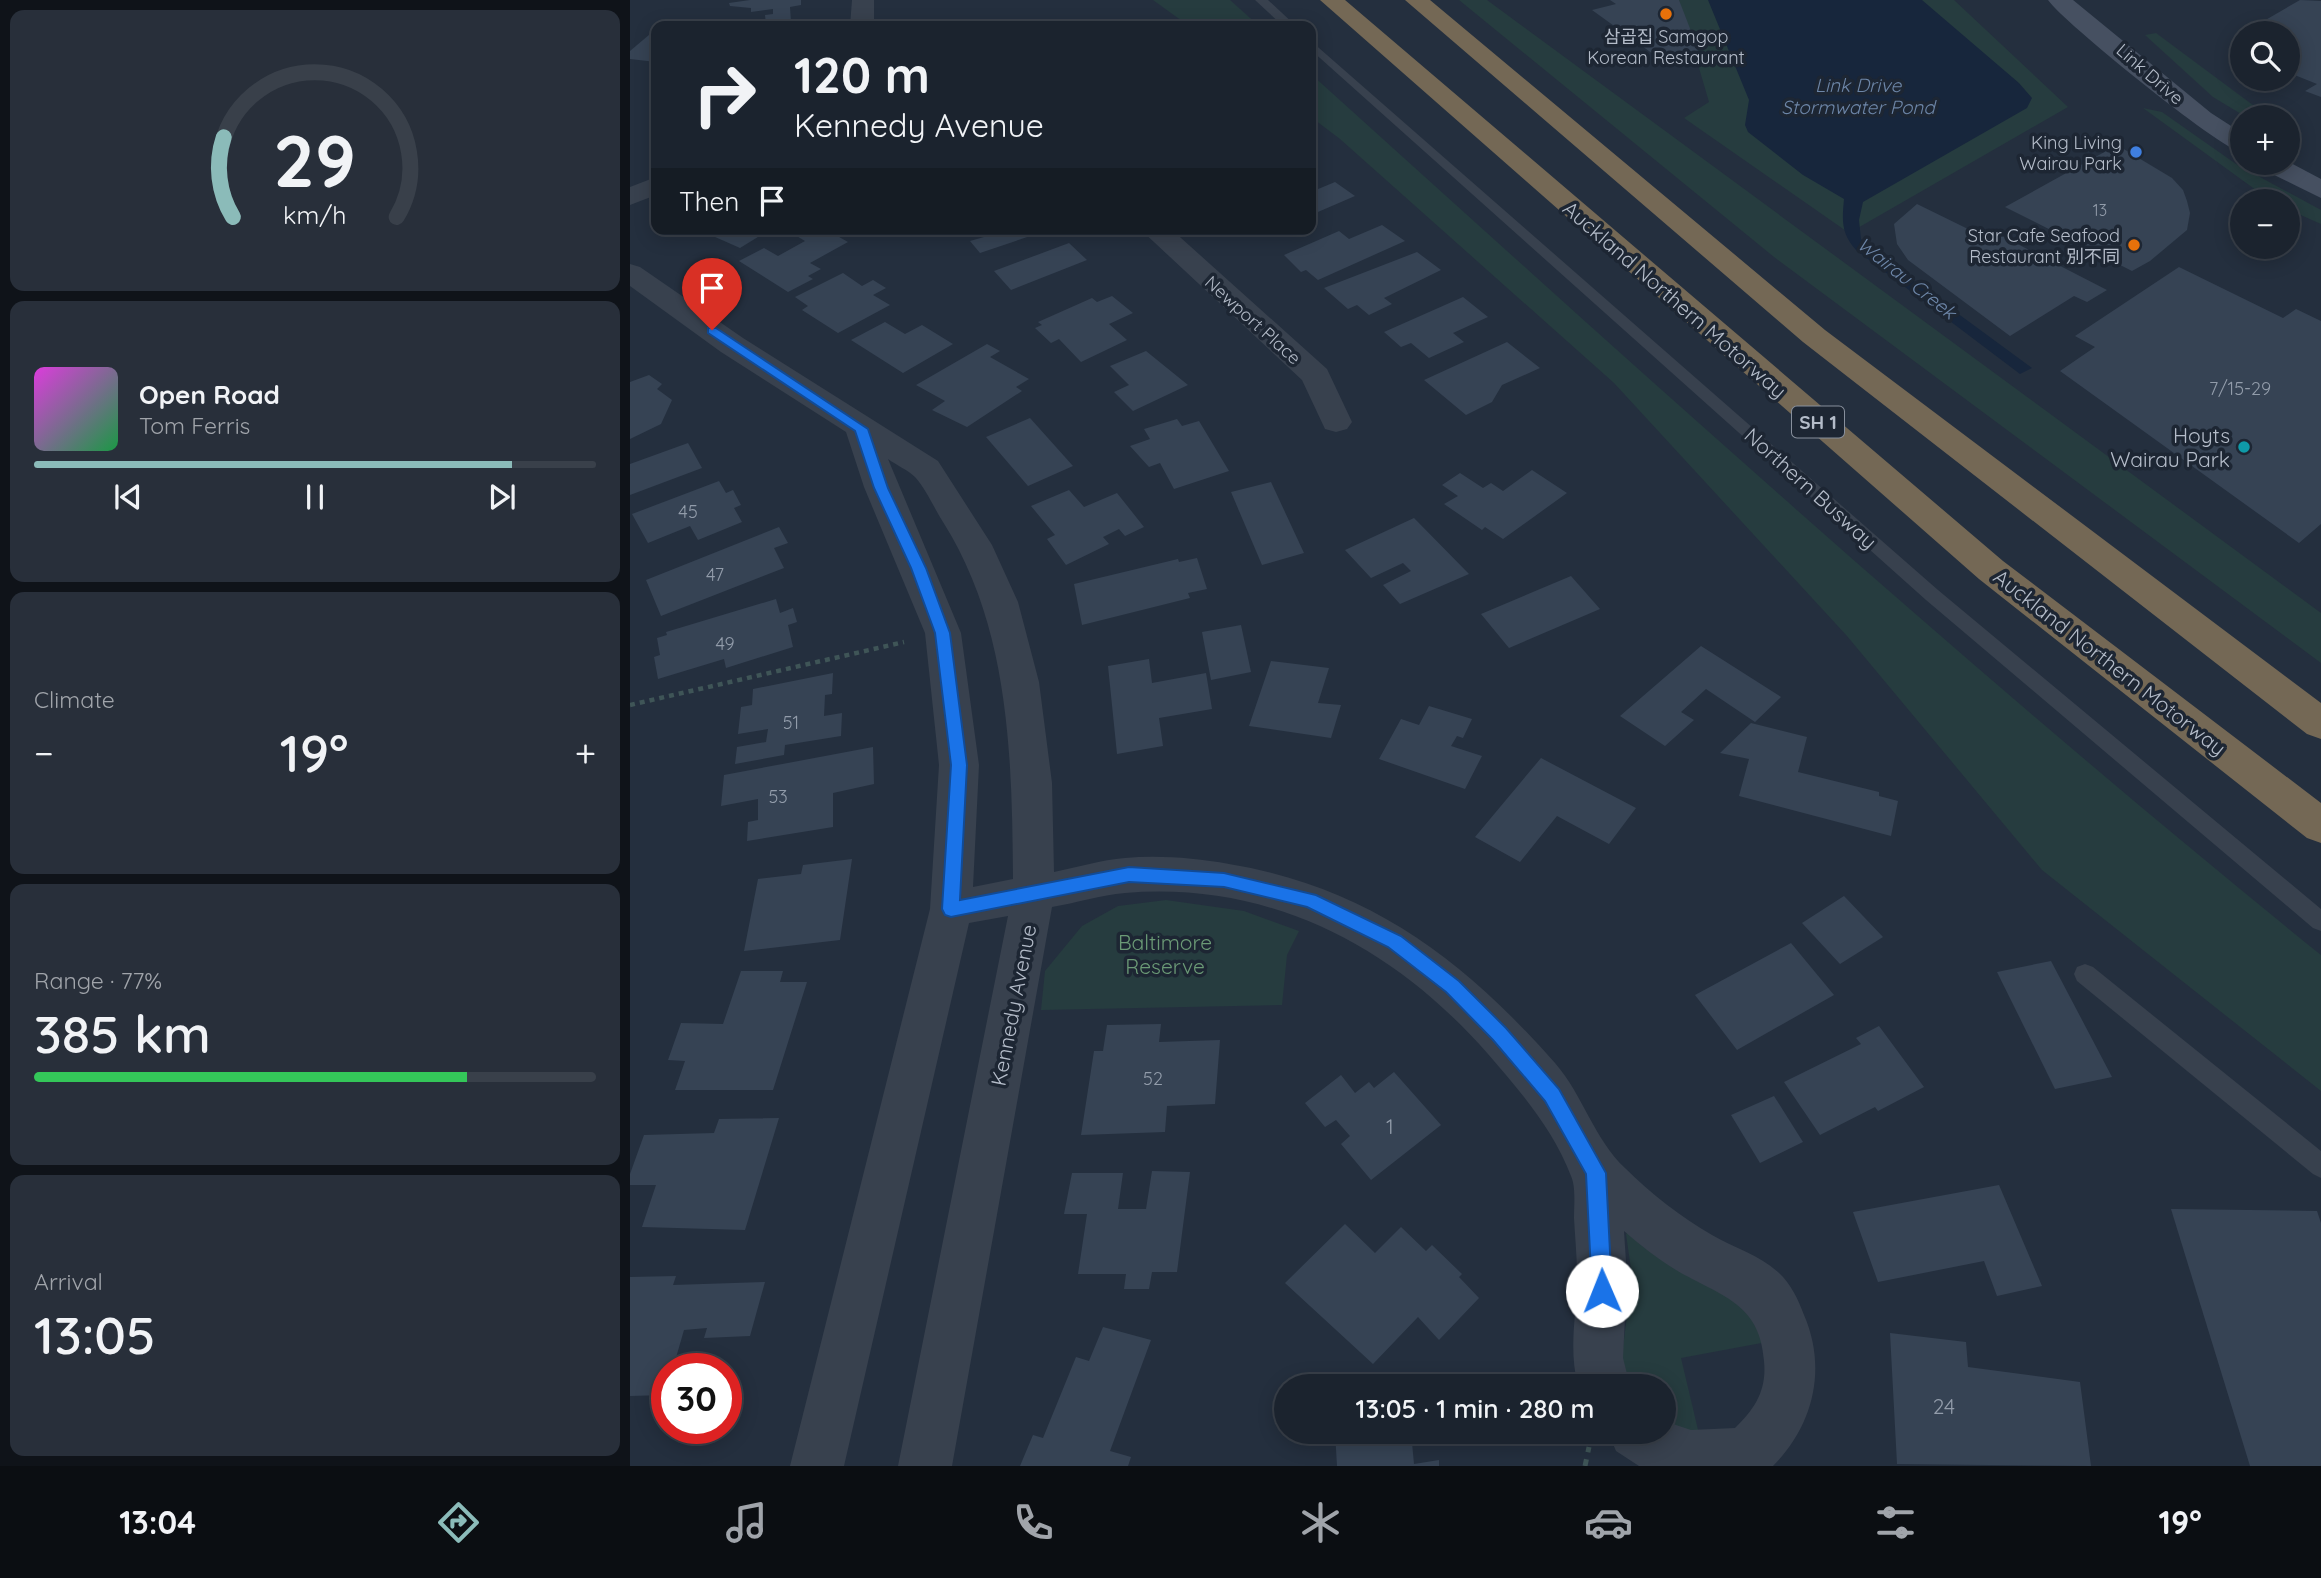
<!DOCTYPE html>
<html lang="en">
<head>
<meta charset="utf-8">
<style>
	:root { --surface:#1b232e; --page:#282f3a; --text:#f1f3f6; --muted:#a0a4aa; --line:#39404a; --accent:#8bbbb9 }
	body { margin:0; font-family:Quicksand,"Noto Sans SC","Noto Sans KR",sans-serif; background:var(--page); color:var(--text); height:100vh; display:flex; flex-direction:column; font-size:26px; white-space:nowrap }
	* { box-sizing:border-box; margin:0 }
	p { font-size:23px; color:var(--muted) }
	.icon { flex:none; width:38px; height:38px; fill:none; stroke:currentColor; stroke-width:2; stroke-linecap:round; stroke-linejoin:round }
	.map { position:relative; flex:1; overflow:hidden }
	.details { display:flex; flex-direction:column; gap:10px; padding:10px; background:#0f1319; width:630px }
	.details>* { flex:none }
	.banner { position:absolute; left:21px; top:21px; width:665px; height:214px; border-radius:14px; box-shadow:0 4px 18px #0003,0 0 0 2px var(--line); background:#1b232e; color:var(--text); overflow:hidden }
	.fabs { position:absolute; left:1600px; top:21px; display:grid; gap:14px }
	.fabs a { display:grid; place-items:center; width:70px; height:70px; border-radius:50%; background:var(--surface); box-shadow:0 4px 18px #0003,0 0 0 2px var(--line); font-size:35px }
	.speed { position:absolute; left:21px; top:1353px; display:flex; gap:14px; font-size:35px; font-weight:700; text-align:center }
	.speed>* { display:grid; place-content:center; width:91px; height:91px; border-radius:50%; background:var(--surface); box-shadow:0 4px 18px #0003,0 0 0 2px var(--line); line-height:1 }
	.speed .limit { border:10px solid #d22; background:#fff; color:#111 }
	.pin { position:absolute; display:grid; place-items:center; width:60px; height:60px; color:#fff; margin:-72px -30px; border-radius:50% 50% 50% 0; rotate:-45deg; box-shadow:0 0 7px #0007 }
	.pin .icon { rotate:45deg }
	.me { position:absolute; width:77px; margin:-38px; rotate:359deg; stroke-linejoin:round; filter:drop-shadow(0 0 5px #0008) }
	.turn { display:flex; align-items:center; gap:24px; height:147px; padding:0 28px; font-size:32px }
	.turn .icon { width:91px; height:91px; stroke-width:2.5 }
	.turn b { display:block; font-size:49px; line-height:60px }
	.then { display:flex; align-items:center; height:66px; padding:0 28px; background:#0003; gap:14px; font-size:26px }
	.big { font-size:52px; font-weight:600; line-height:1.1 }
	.details .widget { flex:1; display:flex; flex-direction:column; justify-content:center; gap:10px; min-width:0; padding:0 24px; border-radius:14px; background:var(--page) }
	.details .dial { align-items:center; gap:0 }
	.dial svg { height:182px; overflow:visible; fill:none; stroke:var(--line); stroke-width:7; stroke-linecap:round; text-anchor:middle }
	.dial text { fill:var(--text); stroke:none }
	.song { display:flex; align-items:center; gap:21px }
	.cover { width:84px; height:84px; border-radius:10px; background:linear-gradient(135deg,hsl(300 70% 55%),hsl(140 70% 35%)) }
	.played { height:7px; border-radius:4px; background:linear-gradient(90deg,var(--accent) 85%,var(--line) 85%) }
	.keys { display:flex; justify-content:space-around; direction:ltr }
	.heat { display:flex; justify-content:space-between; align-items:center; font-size:38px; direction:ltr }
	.charge { height:10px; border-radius:5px; background:linear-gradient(90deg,#34c759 77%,var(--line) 0) }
	.trip { position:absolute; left:644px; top:1374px; width:402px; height:70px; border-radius:35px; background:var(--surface); box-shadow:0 4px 18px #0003,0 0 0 2px var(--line); font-weight:600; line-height:70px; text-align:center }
	.dock { display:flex; height:112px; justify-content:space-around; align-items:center; background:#0b0e12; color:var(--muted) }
	.dock .icon { width:49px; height:49px }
	.dock .on { color:var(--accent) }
	.dock b { font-size:32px; color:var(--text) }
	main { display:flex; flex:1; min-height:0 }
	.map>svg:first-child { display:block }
	.green { fill:#263c3f }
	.water { fill:#17263c }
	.building { fill:#364354 }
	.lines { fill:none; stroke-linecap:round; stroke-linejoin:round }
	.path-far1 { stroke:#3f5557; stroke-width:4.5; stroke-dasharray:5 5; stroke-linecap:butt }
	.path { stroke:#3f5557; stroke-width:5; stroke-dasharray:7 7; stroke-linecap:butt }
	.lane { fill:#38414e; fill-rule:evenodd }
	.street { fill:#38414e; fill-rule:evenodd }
	.secondary { fill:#465061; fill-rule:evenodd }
	.highway { fill:#746855; fill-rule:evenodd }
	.route { fill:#1a73e8; stroke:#114b97; stroke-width:2 }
	.food-dot { fill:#e8710a; stroke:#1d2633; stroke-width:2.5 }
	.shop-dot { fill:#3f7fe0; stroke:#1d2633; stroke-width:2.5 }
	.culture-dot { fill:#0f9aa8; stroke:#1d2633; stroke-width:2.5 }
	.labels { text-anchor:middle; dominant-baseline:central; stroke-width:7; stroke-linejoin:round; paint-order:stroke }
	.far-number-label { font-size:16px; fill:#929caa }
	.far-poi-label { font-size:18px; fill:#b4bcc9; stroke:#1d2633; text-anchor:end }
	.far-street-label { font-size:18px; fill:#b4bcc9; stroke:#1d2633 }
	.number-label { font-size:18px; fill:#929caa }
	.far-water-label { font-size:19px; font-style:italic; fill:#6d86a8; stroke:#1d2633 }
	.shield { fill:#1d2633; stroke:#878f9c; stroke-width:2 }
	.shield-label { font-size:19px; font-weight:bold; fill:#b4bcc9 }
	.street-label { font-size:21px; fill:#b4bcc9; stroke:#1d2633 }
	.poi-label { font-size:21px; fill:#b4bcc9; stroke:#1d2633; text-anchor:end }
	.park-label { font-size:21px; fill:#6b9a76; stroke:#1d2633 }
	.near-number-label { font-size:21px; fill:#929caa }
</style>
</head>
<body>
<main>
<section class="details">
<div class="widget dial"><svg viewBox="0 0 100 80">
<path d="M14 69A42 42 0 1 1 86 69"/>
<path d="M14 69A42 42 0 0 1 10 34" stroke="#8bbbb9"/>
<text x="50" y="56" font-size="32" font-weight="700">29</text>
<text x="50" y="72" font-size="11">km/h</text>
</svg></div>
<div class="widget">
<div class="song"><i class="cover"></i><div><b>Open Road</b><p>Tom Ferris</p></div></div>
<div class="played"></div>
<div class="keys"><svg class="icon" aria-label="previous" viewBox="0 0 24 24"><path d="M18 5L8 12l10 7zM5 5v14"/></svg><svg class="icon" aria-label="pause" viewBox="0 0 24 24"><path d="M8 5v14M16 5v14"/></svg><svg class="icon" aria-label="next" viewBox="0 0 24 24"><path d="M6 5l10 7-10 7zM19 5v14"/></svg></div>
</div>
<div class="widget"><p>Climate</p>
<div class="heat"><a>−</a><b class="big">19°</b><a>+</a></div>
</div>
<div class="widget"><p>Range · 77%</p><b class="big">385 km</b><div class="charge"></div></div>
<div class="widget"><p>Arrival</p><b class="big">13:05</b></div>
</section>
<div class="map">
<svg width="1691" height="1466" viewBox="0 0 1691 1466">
	<rect width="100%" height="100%" fill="#242f3e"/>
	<g class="green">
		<polygon points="523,0 600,0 629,26 559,26"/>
		<polygon points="829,0 857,0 1691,613 1691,663 1144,257"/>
		<polygon points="1049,0 1324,0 1438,107 1219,233 1054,118 1079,102"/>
		<polygon points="1526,33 1639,117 1616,117 1583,97 1515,35"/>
		<path d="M681 74C1012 373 1343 674 1691 955V1091L1412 870 1217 636 984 383 710 139 681 117Z"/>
		<polygon points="1513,108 1532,112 1606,164 1691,210 1691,224 1657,209 1657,201 1641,201"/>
		<polygon points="536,900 614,911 669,931 657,955 652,1005 411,1010 415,971 452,926 488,906"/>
		<polygon points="1002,1228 1106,1294 1137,1342 1051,1358 1069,1434 1034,1428 1034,1386 999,1386 991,1363 1002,1276 996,1234"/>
	</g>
	<path class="water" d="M1078 0H1292L1389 83 1402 98 1397 108 1233 202 1229 220 1231 239 1244 252 1402 368 1390 374 1226 250C1211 233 1212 221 1214 199L1173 175 1118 132 1115 125 1119 100Z"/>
	<g class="building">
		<polygon points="120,0 171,0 171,5 160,7 161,22 136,24 135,15 143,14 143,9 121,12 121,8 100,6 99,3"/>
		<polygon points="980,0 1049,0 1071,57 1030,59 962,10 986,4"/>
		<polygon points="1670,0 1691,1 1691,97 1675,91 1687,84 1657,72 1657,33 1613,33"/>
		<polygon points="335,21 334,26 298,26 298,23"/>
		<polygon points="26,29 26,62 0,59 0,51"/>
		<polygon points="1487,145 1542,178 1553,190 1557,201 1560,213 1557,230 1520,261 1502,271 1375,207"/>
		<polygon points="705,182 725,196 681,215 681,192"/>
		<polygon points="1287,204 1338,229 1368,234 1477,290 1457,302 1444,296 1380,336 1278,260 1267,244 1264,224"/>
		<polygon points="752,225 775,241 688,280 676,270 671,272 654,255 709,231 719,239"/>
		<polygon points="67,229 141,229 110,248"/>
		<polygon points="175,229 195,229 218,242 180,263 191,269 178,276 183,279 158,292 109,261 134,248 148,256 175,241 165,235"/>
		<polygon points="348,229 417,229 418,230 350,253 340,241 354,237"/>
		<polygon points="439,243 457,260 381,290 364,271"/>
		<polygon points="787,252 811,270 754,298 762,304 739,315 727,305 718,309 694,288"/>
		<polygon points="1549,267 1653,318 1666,309 1691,321 1691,524 1669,543 1430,371 1465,347 1445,336"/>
		<polygon points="213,273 232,286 243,280 256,288 243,295 260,305 208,333 172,310 178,306 165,297"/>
		<polygon points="482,296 503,313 479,324 497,340 451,362 429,339 421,343 405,328 412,325 408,322 462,298 467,302"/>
		<polygon points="833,297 858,317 823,333 834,342 799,358 781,343 771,347 754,332"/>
		<polygon points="255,322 275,334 292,325 323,344 273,373 221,340"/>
		<polygon points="877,342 910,368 872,385 862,402 836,415 794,380"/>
		<polygon points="357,344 370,351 360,357 399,379 386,387 392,391 337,427 302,410 315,401 286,385"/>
		<polygon points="516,351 558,385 503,411 484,392 499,385 480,366"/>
		<polygon points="19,375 32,384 27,389 42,400 31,424 0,439 0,382"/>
		<polygon points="400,418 443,466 398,486 356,437"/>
		<polygon points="547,419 552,426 569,421 599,471 544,489 530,463 519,467 500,446 520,439 514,429"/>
		<polygon points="58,443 72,468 0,495 0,464"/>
		<polygon points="902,470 937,493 873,539 855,527 852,530 814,504 828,496 812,485 830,473 853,488 861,483 873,491"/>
		<polygon points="89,481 96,493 103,490 111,505 104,508 112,522 68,540 60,526 18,543 2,514"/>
		<polygon points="641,482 674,553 632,565 601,492"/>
		<polygon points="439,490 454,507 487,493 514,527 495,536 489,529 473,537 479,544 436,565 417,539 425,535 401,506"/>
		<polygon points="784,518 839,574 770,604 753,585 781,571 773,563 741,578 715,550"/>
		<polygon points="149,527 158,543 144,548 154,568 31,616 16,580"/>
		<polygon points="567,558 577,589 558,593 560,598 452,625 444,584 548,559 549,562"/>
		<polygon points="941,576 970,609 879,648 851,614"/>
		<polygon points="146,599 150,613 163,608 167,622 158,625 163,647 96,668 94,659 28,679 24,657 30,655 27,638 37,635 36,632"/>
		<polygon points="611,625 621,672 581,680 572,632"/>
		<polygon points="1071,646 1151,697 1125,722 1076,689 1051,712 1064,720 1035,746 990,716"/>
		<polygon points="519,659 522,683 576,673 582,709 529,718 533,746 487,754 478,666"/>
		<polygon points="641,661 699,668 688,703 711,705 701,738 619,726"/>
		<polygon points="203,673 202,694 195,695 194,716 212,713 211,736 155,745 154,755 105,764 107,747 136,742 138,729 108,734 111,707 122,705 123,689"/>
		<polygon points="799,706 842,719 833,738 827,736 821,746 852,756 835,789 749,759 771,719 789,725"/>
		<polygon points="1121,723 1177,737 1168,772 1249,792 1249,796 1268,801 1261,836 1109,796 1119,759 1090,753"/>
		<polygon points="243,747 244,784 203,793 203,827 117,841 118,822 128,820 128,799 91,806 94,775"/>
		<polygon points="911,758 1006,808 979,844 927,816 890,862 845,837"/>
		<polygon points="222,859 210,940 114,951 128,879 171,874 173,865"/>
		<polygon points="1214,896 1253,937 1210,964 1172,923"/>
		<polygon points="1161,943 1204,995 1107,1050 1065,995"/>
		<polygon points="1421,961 1482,1077 1425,1089 1367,972"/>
		<polygon points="111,971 153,971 150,982 177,982 143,1090 45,1090 55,1061 38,1060 51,1023 93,1024"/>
		<polygon points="531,1024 529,1042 590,1040 585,1104 537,1106 535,1132 451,1135 464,1051 473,1051 477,1025"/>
		<polygon points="1249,1026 1294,1087 1248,1111 1245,1107 1190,1135 1154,1082 1231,1044 1226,1038"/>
		<polygon points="764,1072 811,1125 741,1180 711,1144 720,1136 706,1120 695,1127 675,1103 711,1075 725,1093 739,1082 744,1088"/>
		<polygon points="1144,1096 1173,1142 1130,1163 1101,1115"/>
		<polygon points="149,1118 115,1230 12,1227 26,1185 0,1185 0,1174 14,1135 84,1133 89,1119"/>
		<polygon points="522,1171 560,1172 547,1272 522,1272 519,1289 494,1289 496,1274 448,1274 457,1214 434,1214 442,1173 493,1173 488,1209 516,1209"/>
		<polygon points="1369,1185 1412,1286 1367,1296 1354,1261 1248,1282 1223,1212"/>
		<polygon points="1541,1209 1687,1211 1691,1223 1691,1466 1620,1466"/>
		<polygon points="715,1224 745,1253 771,1227 796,1251 802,1245 832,1274 829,1277 849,1298 809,1340 788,1317 743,1364 655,1283"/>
		<polygon points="46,1276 43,1285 135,1282 120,1336 74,1338 77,1328 54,1330 43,1368 37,1368 35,1395 0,1396 0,1277"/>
		<polygon points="473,1327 521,1340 480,1451 501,1457 498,1466 390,1466 403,1435 413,1438 446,1357 459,1361"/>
		<polygon points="1260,1333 1336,1342 1338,1367 1450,1382 1461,1466 1267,1464"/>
		<polygon points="705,1432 781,1432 784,1464 809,1460 809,1466 707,1466"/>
	</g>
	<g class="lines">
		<polyline class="path-far1" points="0,705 274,642"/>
		<polyline class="path" points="955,1466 959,1447"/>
		<g class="lane">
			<polygon points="625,0 638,0 666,26 653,26"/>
			<polygon points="681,41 1308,590 1691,909 1691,931 1683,928 1296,600 681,50"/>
			<polygon points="1455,964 1463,967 1691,1151 1691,1178 1683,1174 1447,981 1444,974 1447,967"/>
		</g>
		<g class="street">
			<polygon points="222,0 244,0 244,26 220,26"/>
			<polygon points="26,177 26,195 0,205 0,187"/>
			<polygon points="510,229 541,229 697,369 722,422 717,429 706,432 695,429 672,380"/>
			<path d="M0 264 10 267 113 338 308 461 362 545 388 602 409 682 422 783 424 872C448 867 471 860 495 858 529 855 565 858 599 864 738 887 833 959 925 1063 953 1095 964 1139 995 1168 1020 1193 1051 1217 1082 1235 1104 1248 1130 1255 1149 1273 1161 1284 1168 1299 1174 1315 1197 1368 1184 1425 1143 1466H1009L986 1451 978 1432H1034V1421L1061 1430 1105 1428C1125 1409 1137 1390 1134 1361 1130 1302 1090 1296 1046 1270 1028 1259 1010 1245 994 1231L997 1277 993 1358 1000 1386H948C938 1347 947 1315 947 1276 947 1256 945 1237 944 1218 944 1205 946 1187 941 1176 923 1129 890 1091 858 1054 764 947 641 881 495 893 471 895 446 903 422 907L322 1466H268L378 916 339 923 214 1466H160L300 909 309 765 295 633 234 487 216 432 91 352 0 286ZM258 459C266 465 278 470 285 477 296 489 304 508 313 522 380 628 382 758 383 879L343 887 349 765 331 633Z"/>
		</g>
		<g class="secondary">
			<path d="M1418 0H1443L1581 113 1612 133V153C1588 147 1433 22 1418 0Z"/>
			<polygon points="1657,161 1691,179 1691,198 1632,169 1628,163"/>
		</g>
		<g class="highway">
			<polygon points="690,0 715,0 1373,561 1691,803 1691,843 1677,838 1349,579"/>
			<polygon points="775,0 800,0 1195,330 1691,703 1691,739 1677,734 1173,342"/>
		</g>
	</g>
	<polygon class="route" points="78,328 86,328 238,429 258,488 296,568 320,633 337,765 330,900 499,867 594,873 686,895 771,936 829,981 876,1028 929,1089 976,1173 982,1291 979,1298 972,1301 965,1298 962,1291 956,1174 915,1101 863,1040 816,992 758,947 677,907 594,887 499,882 321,917 315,915 312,909 321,765 305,633 281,568 244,488 225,431 78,333"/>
	<g class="food-dot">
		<circle cx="1036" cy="14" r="7"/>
		<circle cx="1504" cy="245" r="7"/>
	</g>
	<circle class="shop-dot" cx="1506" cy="152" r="7"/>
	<circle class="culture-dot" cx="1614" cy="447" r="7"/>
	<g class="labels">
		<g class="far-number-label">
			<text x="1470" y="210">13</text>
		</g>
		<g class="far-poi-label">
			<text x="1036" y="36" text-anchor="middle">삼곱집 Samgop<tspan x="1036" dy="21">Korean Restaurant</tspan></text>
			<text x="1492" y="142">King Living<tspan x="1492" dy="21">Wairau Park</tspan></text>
			<text x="1490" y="235">Star Cafe Seafood<tspan x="1490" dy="21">Restaurant 別不同</tspan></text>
		</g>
		<g class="far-street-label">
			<text transform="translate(1520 74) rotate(41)">Link Drive</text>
			<text transform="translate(623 320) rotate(42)">Newport Place</text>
		</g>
		<g class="number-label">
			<text x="1610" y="388">7/15-29</text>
			<text x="58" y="511">45</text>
			<text x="85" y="574">47</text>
			<text x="95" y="643">49</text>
			<text x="161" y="722">51</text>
			<text x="148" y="796">53</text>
			<text x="523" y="1078">52</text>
		</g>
		<g class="far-water-label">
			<text x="1228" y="85">Link Drive<tspan x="1228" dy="22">Stormwater Pond</tspan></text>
			<text transform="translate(1277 278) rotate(38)">Wairau Creek</text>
		</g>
		<rect class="shield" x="1162" y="406.5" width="52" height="31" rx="5"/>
		<g class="shield-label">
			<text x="1188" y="422">SH 1</text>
		</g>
		<g class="street-label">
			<text transform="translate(1045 299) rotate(41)">Auckland Northern Motorway</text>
			<text transform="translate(1181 488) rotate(42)">Northern Busway</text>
			<text transform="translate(1480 662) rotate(38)">Auckland Northern Motorway</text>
			<text transform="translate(383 1005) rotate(-79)">Kennedy Avenue</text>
		</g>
		<g class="poi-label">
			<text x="1600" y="435">Hoyts<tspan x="1600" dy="24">Wairau Park</tspan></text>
		</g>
		<g class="park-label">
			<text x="535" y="942">Baltimore<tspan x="535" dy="24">Reserve</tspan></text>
		</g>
		<g class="near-number-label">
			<text x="760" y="1126">1</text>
			<text x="1314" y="1406">24</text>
		</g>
	</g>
</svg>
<div class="fabs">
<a><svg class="icon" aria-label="search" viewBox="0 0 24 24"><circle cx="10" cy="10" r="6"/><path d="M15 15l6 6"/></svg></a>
<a>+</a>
<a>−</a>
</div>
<div class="speed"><div class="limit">30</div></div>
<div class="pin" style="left:82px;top:330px;background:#d93025"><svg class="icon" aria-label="arrive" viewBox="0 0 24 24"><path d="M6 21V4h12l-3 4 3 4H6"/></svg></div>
<svg class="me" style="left:972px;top:1291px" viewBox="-20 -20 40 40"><circle r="19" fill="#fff"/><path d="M0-13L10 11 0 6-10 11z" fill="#1a73e8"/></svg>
<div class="trip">13:05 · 1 min · 280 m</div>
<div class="banner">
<div class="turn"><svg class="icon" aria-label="right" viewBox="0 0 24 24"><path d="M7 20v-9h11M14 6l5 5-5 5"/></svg><div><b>120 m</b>Kennedy Avenue</div></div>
<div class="then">Then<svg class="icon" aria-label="arrive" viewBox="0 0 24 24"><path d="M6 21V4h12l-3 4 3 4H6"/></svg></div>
</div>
</div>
</main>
<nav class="dock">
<b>13:04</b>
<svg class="icon on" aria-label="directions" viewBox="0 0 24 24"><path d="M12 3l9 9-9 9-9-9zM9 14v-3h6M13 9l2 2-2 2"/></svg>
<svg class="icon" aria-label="music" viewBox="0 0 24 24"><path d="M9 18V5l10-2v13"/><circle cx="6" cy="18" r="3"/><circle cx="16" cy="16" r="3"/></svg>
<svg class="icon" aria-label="phone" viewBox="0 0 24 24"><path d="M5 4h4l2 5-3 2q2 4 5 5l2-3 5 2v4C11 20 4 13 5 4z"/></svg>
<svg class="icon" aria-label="climate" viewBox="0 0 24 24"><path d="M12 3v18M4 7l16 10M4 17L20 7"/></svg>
<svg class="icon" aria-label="car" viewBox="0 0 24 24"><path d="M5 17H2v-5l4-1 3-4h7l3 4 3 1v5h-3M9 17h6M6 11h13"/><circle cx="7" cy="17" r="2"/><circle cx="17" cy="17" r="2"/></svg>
<svg class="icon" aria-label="filters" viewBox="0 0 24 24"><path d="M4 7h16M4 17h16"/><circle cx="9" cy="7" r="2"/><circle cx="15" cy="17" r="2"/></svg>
<b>19°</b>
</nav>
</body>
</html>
